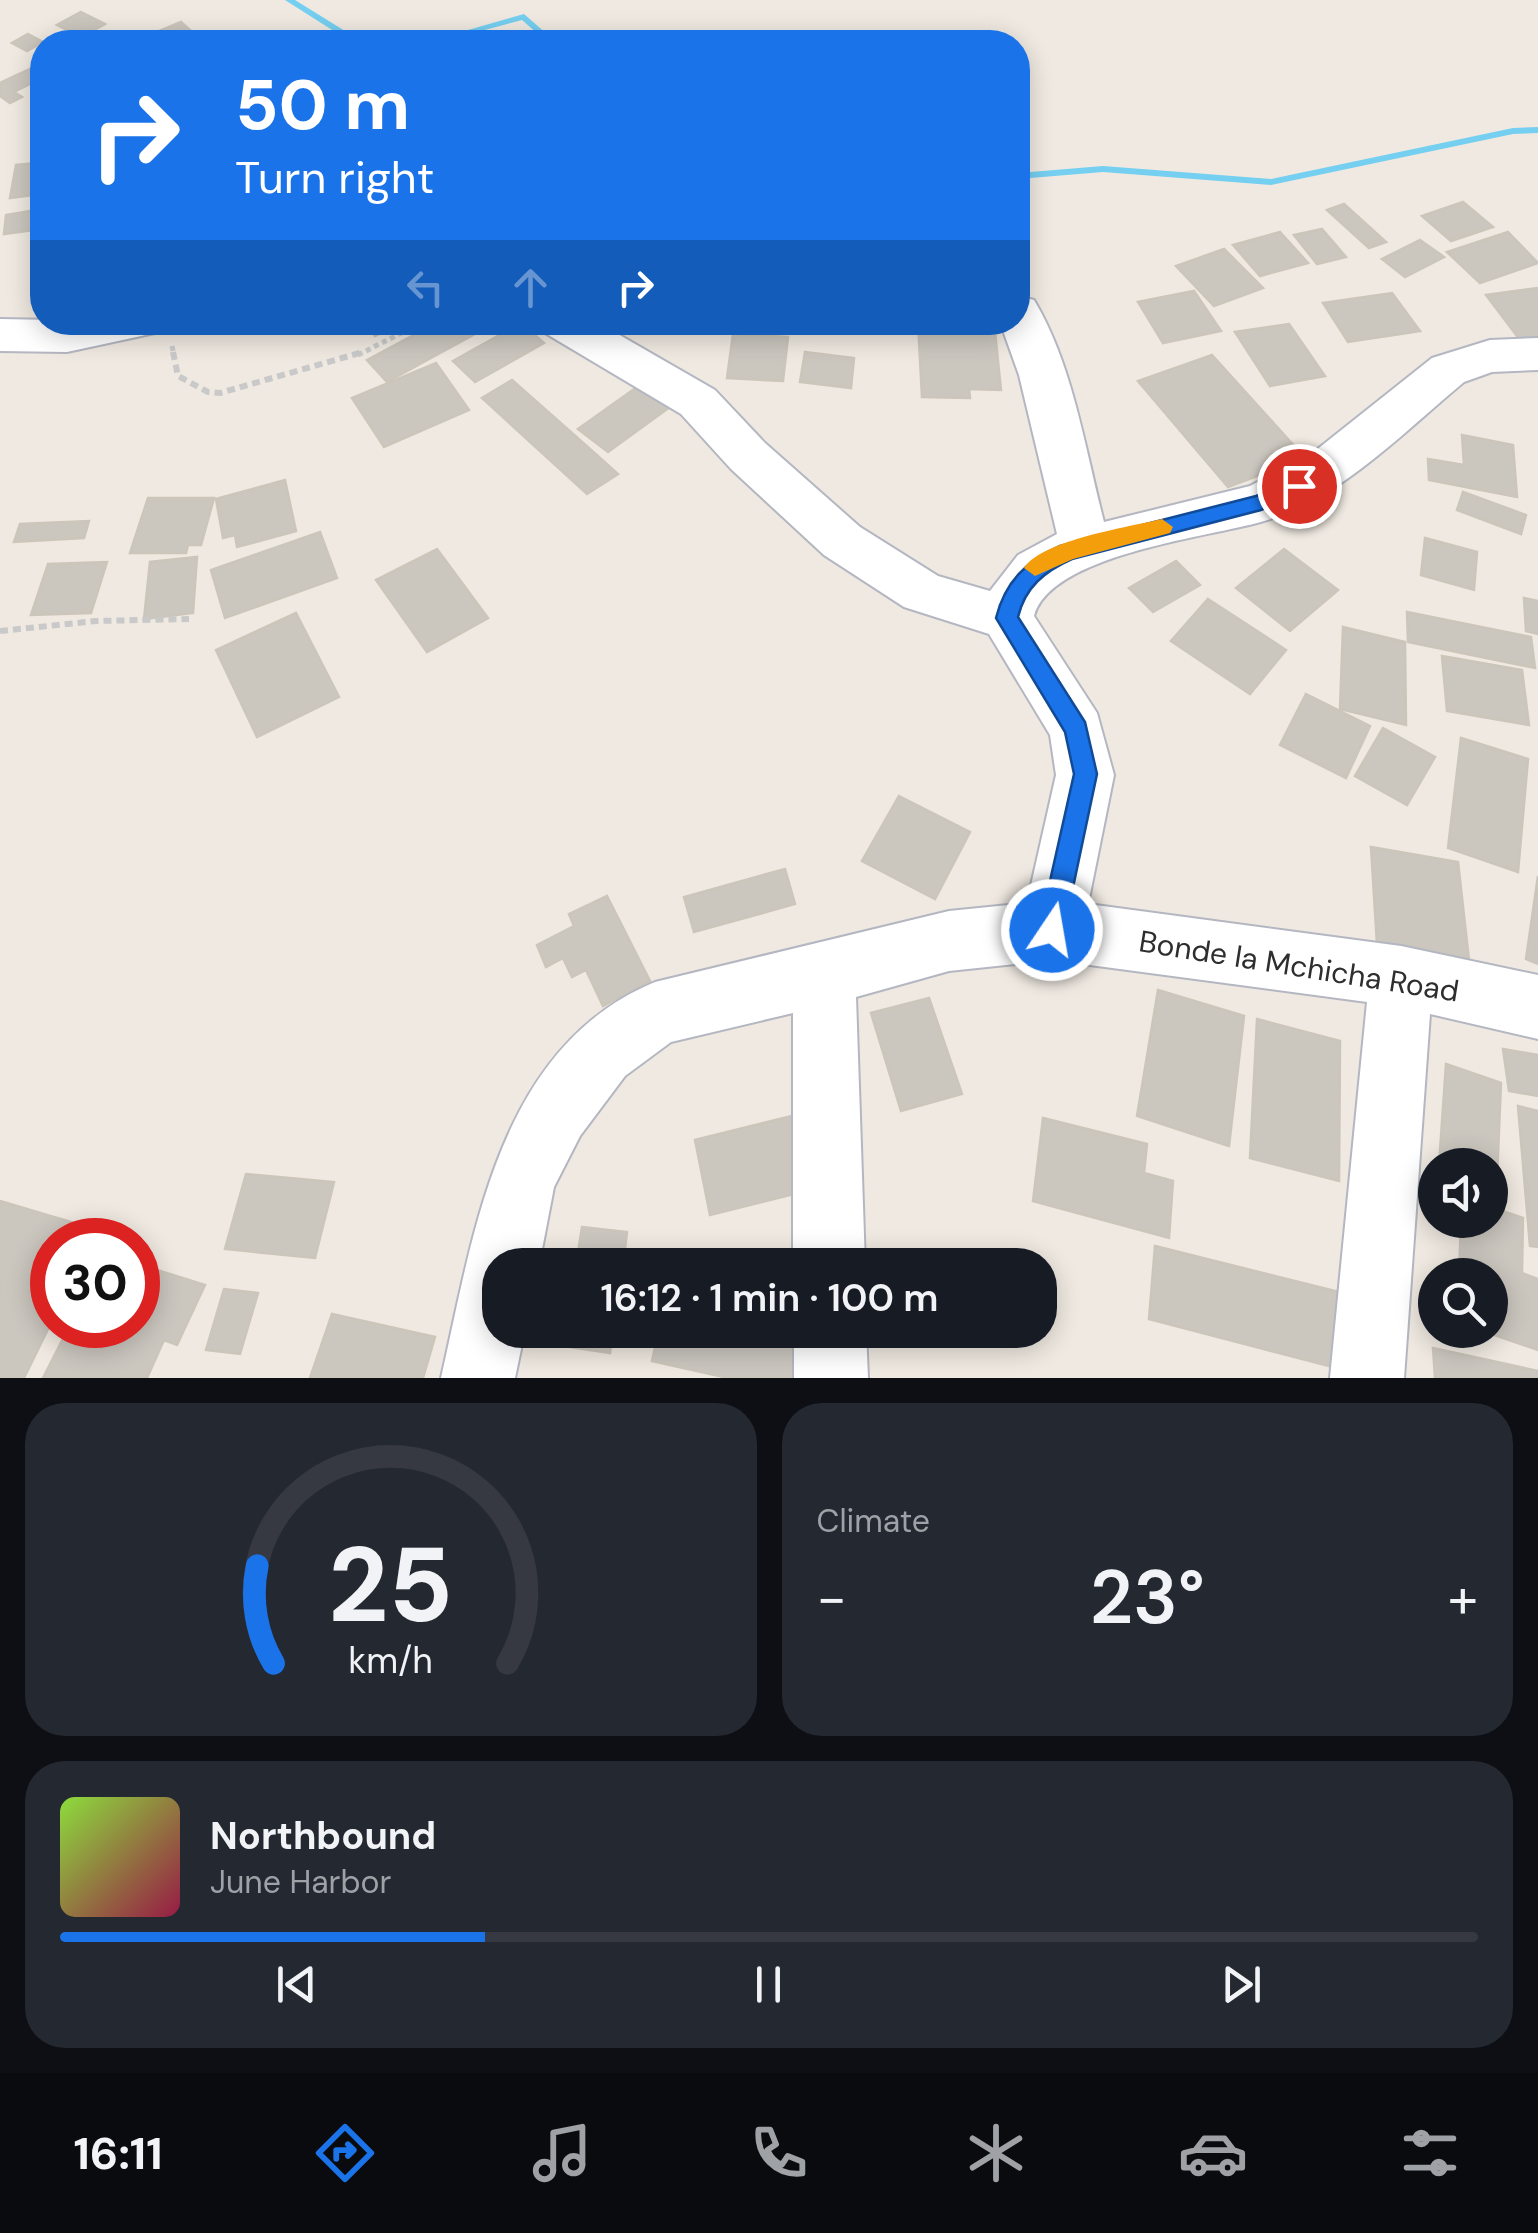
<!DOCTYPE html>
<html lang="en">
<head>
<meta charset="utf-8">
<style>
	:root { --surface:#171b24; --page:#242831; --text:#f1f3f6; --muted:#9ea1a6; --line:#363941; --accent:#1a73e8 }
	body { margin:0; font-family:"DM Sans",sans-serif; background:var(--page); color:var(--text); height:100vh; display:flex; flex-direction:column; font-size:38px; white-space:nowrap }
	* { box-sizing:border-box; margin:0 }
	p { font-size:32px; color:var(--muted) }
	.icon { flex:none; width:55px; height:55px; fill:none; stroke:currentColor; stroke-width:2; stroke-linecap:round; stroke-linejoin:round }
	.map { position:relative; height:1378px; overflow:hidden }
	.side { display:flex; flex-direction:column; gap:25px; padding:25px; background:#0d0f14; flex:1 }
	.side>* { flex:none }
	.hud { position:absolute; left:30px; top:30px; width:1000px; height:305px; border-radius:40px; box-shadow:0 5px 25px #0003; background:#1a73e8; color:#fff; overflow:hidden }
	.tools { position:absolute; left:1418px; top:1148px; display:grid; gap:20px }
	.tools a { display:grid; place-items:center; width:90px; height:90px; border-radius:50%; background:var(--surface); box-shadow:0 5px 25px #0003; font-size:50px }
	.speed { position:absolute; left:30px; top:1218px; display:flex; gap:20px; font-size:50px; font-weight:700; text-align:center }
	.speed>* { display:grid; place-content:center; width:130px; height:130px; border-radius:50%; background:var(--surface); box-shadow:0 5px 25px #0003; line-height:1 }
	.speed .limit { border:15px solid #d22; background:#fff; color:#111 }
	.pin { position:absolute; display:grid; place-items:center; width:85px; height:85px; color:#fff; margin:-42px; border:5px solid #fff; border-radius:50%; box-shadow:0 2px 10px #0007 }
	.me { position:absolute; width:110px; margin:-55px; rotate:12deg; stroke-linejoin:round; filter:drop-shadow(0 0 8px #0008) }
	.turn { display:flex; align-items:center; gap:35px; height:210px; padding:0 40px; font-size:45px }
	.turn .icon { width:130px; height:130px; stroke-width:2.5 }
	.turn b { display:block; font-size:70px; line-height:85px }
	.lanes { display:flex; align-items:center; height:95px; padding:0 40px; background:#0003; justify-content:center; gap:50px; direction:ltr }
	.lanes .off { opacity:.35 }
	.big { font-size:75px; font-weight:600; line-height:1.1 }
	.side .card { flex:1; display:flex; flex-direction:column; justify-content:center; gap:15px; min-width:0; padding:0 35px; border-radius:40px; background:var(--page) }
	.side .dial { align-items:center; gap:0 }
	.dial svg { height:260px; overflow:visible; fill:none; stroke:var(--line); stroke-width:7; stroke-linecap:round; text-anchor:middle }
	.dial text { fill:var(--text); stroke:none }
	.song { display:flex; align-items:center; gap:30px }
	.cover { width:120px; height:120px; border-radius:15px; background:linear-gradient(135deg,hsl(90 70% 55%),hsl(340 70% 35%)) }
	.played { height:10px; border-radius:5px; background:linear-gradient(90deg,var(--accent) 30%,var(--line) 30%) }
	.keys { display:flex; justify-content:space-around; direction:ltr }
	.heat { display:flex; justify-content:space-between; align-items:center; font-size:55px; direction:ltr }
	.side .tiles { flex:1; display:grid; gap:25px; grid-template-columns:1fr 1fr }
	.card:last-child { grid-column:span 2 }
	.trip { position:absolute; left:482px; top:1248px; width:575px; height:100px; border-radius:40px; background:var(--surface); box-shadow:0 5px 25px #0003; font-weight:600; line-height:100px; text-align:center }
	.tab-bar { display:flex; height:160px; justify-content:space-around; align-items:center; background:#090b0e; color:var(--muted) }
	.tab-bar .icon { width:70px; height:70px }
	.tab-bar .on { color:var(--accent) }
	.tab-bar b { font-size:45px; color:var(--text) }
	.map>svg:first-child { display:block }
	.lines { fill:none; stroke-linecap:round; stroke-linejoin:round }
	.stream { fill:#75cff0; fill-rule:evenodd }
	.building { fill:#cbc7bf; stroke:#cbc5ba; stroke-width:2.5 }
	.minor-casing { stroke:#b4b7c1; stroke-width:4 }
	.path-far1 { stroke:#c9c9c9; stroke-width:5; stroke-dasharray:5 4; stroke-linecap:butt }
	.path { stroke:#c9c9c9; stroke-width:6; stroke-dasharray:8 5; stroke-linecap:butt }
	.minor { fill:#fff; fill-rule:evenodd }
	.route { fill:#1a73e8; stroke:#114b97; stroke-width:2.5 }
	.slow { fill:#f59e0b }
	.labels { text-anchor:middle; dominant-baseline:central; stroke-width:9; stroke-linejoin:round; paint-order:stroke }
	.street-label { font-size:30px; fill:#2e2e2e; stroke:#fff }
</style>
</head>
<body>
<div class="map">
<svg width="1538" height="1378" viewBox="0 0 1538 1378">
	<rect width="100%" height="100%" fill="#efe9e1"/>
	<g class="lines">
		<g class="stream">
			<polygon points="285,0 295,0 345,31 417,39 422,42 398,42 340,35"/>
			<polygon points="524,14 556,42 547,42 522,20 440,42 426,42"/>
			<polygon points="1538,127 1538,133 1513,134 1271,185 1103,172 1018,179 1018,173 1103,166 1271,179 1513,128"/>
		</g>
	</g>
	<g class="building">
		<polygon points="81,12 105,24 81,37 57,25"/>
		<polygon points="181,22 191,31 164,42 133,42"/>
		<polygon points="28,34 43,42 27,51 12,43"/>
		<polygon points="30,69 42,78 14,92 22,97 10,103 0,96 0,83"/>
		<polygon points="38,163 35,179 42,178 42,194 10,198 16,165"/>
		<polygon points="1463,202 1493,227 1451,241 1422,216"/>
		<polygon points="1344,204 1386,242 1369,248 1327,210"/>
		<polygon points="42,209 42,229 4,234 6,215"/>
		<polygon points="1322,229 1346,257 1317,264 1294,235"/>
		<polygon points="1280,232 1308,263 1260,276 1233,245"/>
		<polygon points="1508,232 1538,263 1480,283 1447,252"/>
		<polygon points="1420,240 1444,257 1405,277 1382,259"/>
		<polygon points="1224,249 1263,288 1214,306 1176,266"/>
		<polygon points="1538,288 1538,342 1523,344 1486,295"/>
		<polygon points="1194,291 1221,331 1163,343 1138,302"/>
		<polygon points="1392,293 1420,331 1348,342 1323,303"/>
		<polygon points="364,322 405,322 375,336"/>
		<polygon points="438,322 497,322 387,382 367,360"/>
		<polygon points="918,322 994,322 1001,390 969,389 970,398 922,397"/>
		<polygon points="521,323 544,343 475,382 453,361"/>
		<polygon points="1289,324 1325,376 1270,386 1235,332"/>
		<polygon points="733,334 788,337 783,381 727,378"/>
		<polygon points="805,352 854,358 851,388 800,382"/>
		<polygon points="1212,355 1305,458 1228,487 1138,381"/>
		<polygon points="436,363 469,410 384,447 352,398"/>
		<polygon points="512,380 590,449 618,474 587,494 482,398"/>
		<polygon points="644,382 674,404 608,452 578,429"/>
		<polygon points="1462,435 1513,445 1517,497 1429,480 1428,459 1464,465"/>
		<polygon points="285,480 296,531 237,547 235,535 223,538 216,499"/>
		<polygon points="1463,492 1526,515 1521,534 1457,510"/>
		<polygon points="148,498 214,498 201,545 188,545 186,553 130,553"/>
		<polygon points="89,521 84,538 14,542 20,524"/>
		<polygon points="320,532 337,578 225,618 211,570"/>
		<polygon points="1425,538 1477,552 1474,590 1421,575"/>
		<polygon points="437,549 488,618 427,652 376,580"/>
		<polygon points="1284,549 1338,590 1290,631 1236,588"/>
		<polygon points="197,557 193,613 144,619 150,562"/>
		<polygon points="1176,561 1200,585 1153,612 1129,588"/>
		<polygon points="107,562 91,613 31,615 48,564"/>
		<polygon points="1524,598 1538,601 1538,634 1526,631"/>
		<polygon points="1208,599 1286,650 1250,694 1171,641"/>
		<polygon points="1407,612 1531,637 1535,668 1408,642"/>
		<polygon points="296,613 339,697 257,737 216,650"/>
		<polygon points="1343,627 1405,642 1406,725 1340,709"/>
		<polygon points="1442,656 1522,670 1529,725 1447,711"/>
		<polygon points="1306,694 1370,726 1346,778 1280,745"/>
		<polygon points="1383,728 1435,757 1407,805 1355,776"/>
		<polygon points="1461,738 1528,759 1518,872 1448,848"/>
		<polygon points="899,796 970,832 935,899 862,861"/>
		<polygon points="1371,847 1458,862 1471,978 1378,961"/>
		<polygon points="785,869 795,904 694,932 684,897"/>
		<polygon points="1538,876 1538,964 1526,959"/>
		<polygon points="607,896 650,981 603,1006 586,970 572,977 563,958 546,967 537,945 574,926 569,914"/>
		<polygon points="1158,990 1244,1016 1229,1146 1137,1116"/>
		<polygon points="929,998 962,1094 901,1111 871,1013"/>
		<polygon points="1257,1019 1340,1041 1339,1181 1250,1158"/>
		<polygon points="1503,1049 1538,1055 1538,1096 1509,1091"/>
		<polygon points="1446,1064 1501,1083 1496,1202 1490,1200 1490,1165 1439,1165"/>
		<polygon points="1518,1106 1538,1111 1538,1247 1530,1246"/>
		<polygon points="804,1113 822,1187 710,1215 695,1140"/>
		<polygon points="1043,1118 1147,1144 1144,1173 1173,1181 1169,1238 1033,1201"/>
		<polygon points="246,1174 334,1182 315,1258 225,1249"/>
		<polygon points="0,1201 98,1230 93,1240 52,1240 52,1321 24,1378 0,1378"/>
		<polygon points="1490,1207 1523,1218 1522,1273 1538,1279 1538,1350 1480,1330 1490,1330 1490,1275 1459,1275 1461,1220 1490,1220"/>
		<polygon points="582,1227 627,1232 623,1265 576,1265"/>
		<polygon points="1155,1246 1339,1292 1340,1369 1149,1319"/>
		<polygon points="674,1254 726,1265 672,1265"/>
		<polygon points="138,1264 205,1285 177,1345 164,1340 147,1378 43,1378 70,1325 138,1325"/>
		<polygon points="224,1289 258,1293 240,1354 206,1350"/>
		<polygon points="332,1314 435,1337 423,1378 310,1378"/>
		<polygon points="566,1330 613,1330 610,1353 563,1346"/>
		<polygon points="659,1330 815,1330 808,1378 728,1378 652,1361"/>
		<polygon points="1433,1348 1538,1371 1538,1378 1435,1378"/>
	</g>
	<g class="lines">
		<defs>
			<g id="minor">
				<path d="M1018 296 1034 300C1073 365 1085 449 1104 522L1250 486 1315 451 1432 358 1490 340 1538 338V370L1492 372 1464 382C1401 434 1339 501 1257 523 1201 538 1050 556 1034 616L1097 713 1114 775 1088 904 1401 946 1538 975V1039L1430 1014 1404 1378H1330L1367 1002 1052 960 949 971 856 997 865 1265H793V1013L671 1042 625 1076 580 1136 554 1187 539 1265H500V1330H525L515 1378H441C474 1233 498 1047 655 982L949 911 1027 903 1056 775 1050 735 989 634 904 607 824 555 731 469 681 414 545 333 539 322H597L715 390 765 443 860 527 938 576 990 591 1018 555 1057 534 1019 375 1000 322H1018Z"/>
				<polygon points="0,319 161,322 155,333 67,352 0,351"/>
				<polygon points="794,1330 866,1330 868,1378 794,1378"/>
			</g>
		</defs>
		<use href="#minor" class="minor-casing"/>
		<g class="path-far1">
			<polyline points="172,346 174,355"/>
			<polyline points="358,355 423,322"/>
		</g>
		<g class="path">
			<polyline points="173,352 178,376 208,392 220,393 363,352"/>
			<polyline points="0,631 96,621 189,619"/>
		</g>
		<use href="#minor" class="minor"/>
	</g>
	<path class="route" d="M1299 478 1306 480V492L1261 510 1072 559C1045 571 1025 587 1018 617L1085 722 1097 774 1064 930 1061 939 1052 943 1042 939 1039 930 1074 774 1065 732 996 618C1005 582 1026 561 1060 546L1256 496Z"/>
	<path class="slow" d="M1162 519 1173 527 1170 533 1073 559 1035 576 1024 568C1042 540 1129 527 1162 519Z"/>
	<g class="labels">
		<g class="street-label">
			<text transform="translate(1299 966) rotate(9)">Bonde la Mchicha Road</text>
		</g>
	</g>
</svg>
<div class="tools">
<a><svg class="icon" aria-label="sound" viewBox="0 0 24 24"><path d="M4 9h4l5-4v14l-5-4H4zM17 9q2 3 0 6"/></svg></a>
<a><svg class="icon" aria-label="search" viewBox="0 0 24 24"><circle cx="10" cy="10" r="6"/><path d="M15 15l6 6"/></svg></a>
</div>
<div class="speed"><div class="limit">30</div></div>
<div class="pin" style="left:1299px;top:486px;background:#d93025"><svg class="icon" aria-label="arrive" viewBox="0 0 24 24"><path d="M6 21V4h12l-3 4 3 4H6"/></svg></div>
<svg class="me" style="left:1052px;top:930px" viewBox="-20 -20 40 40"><circle r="17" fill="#1a73e8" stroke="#fff" stroke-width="3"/><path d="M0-11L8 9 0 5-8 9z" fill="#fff"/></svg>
<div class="trip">16:12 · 1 min · 100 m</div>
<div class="hud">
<div class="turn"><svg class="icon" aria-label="right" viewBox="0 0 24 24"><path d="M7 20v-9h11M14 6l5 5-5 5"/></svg><div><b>50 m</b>Turn right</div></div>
<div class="lanes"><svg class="icon off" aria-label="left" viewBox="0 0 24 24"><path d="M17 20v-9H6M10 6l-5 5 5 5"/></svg><svg class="icon off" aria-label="ahead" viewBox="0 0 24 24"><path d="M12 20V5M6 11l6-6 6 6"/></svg><svg class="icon" aria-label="right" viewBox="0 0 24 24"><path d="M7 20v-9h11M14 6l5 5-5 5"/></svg></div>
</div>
</div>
<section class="side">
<div class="tiles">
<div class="card dial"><svg viewBox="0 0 100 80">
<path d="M14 69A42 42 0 1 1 86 69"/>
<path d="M14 69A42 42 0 0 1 9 39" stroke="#1a73e8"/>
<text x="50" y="56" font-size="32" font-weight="700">25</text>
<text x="50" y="72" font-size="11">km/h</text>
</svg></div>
<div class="card"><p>Climate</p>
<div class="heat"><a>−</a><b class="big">23°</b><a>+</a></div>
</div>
<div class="card">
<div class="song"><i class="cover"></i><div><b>Northbound</b><p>June Harbor</p></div></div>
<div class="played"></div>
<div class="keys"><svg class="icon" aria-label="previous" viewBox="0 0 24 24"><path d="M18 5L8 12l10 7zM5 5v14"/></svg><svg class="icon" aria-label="pause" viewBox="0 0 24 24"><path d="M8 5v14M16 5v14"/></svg><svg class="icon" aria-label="next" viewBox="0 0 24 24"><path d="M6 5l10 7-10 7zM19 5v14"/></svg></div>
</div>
</div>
</section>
<nav class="tab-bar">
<b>16:11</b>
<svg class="icon on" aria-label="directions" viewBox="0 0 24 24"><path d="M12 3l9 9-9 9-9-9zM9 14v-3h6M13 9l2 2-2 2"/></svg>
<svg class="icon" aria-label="music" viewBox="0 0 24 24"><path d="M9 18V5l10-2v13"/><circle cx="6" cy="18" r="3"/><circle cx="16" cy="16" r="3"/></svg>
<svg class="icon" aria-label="phone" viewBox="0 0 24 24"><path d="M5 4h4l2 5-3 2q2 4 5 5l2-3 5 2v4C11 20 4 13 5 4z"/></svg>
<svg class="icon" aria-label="climate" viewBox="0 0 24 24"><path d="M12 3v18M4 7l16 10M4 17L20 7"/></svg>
<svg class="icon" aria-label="car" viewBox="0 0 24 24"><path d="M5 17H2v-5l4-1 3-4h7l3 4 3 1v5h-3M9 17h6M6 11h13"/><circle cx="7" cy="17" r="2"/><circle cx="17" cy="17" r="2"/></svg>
<svg class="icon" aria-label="filters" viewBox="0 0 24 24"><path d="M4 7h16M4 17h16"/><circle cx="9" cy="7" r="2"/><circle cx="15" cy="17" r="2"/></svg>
</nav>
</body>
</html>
